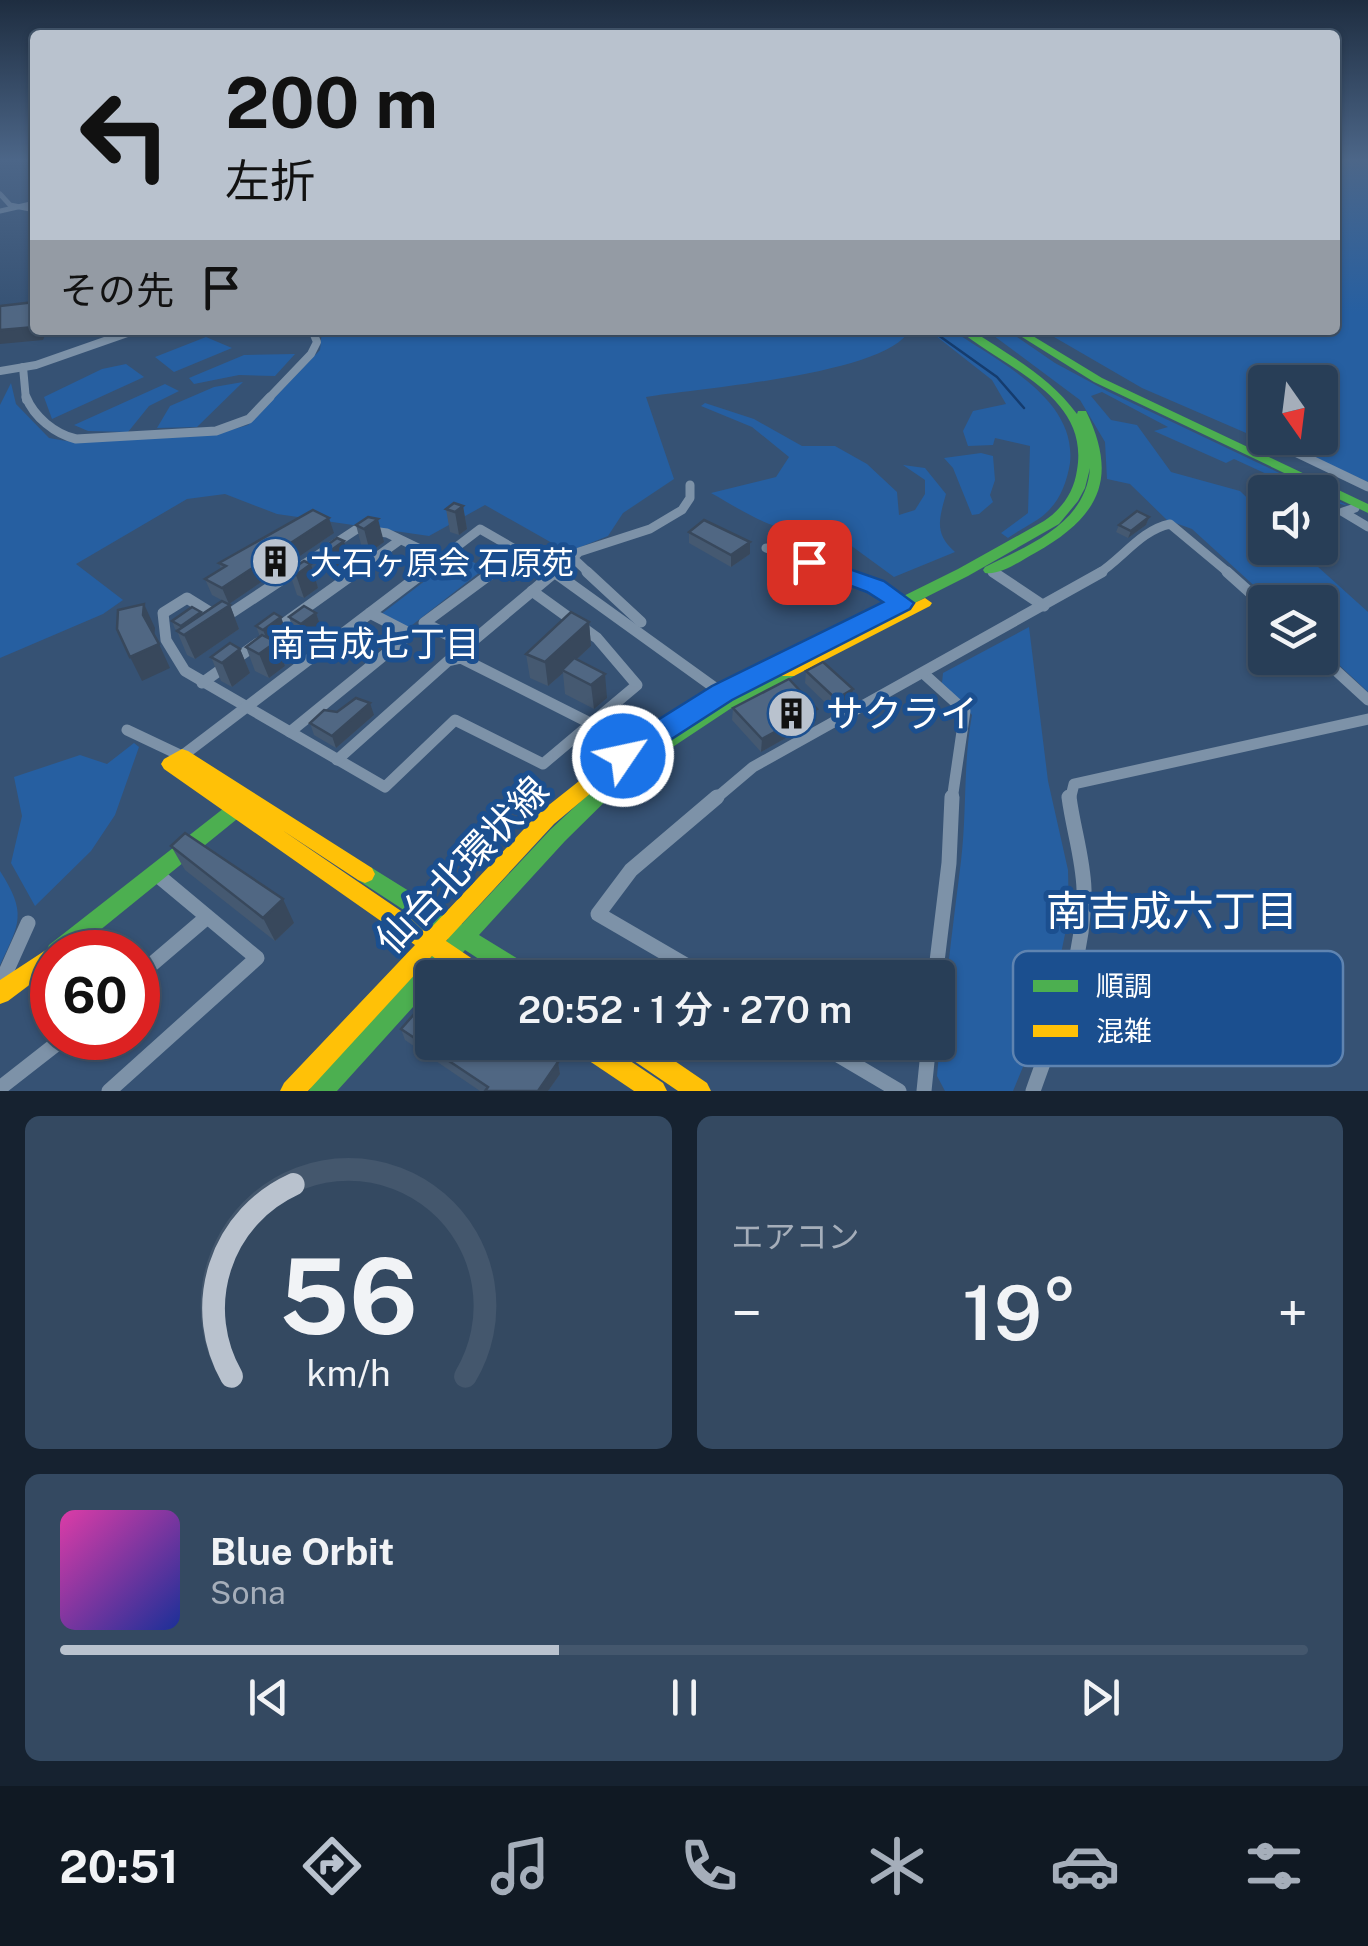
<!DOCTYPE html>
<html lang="ja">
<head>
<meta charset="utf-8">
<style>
	:root { --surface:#283e57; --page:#344961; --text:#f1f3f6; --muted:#a5aeba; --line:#44576d; --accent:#b9c2ce }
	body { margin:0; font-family:"Public Sans","Noto Sans JP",sans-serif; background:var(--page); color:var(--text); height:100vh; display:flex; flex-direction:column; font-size:38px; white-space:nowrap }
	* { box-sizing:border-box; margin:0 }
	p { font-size:32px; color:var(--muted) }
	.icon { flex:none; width:55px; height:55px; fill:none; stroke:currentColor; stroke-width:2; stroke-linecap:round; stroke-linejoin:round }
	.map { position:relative; height:1091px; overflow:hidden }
	.sheet { display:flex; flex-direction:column; gap:25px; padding:25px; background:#162230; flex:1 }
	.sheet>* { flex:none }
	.hud { position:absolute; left:30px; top:30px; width:1310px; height:305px; border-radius:10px; box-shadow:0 2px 8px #0004,0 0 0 2px var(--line); background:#b9c2ce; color:#111; overflow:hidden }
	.needle { width:65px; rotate:166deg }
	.buttons { position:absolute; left:1248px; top:365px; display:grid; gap:20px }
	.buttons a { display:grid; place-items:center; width:90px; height:90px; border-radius:10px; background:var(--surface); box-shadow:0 2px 8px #0004,0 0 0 2px var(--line); font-size:50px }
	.speed { position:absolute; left:30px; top:930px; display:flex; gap:20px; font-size:50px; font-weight:700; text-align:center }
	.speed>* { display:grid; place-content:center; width:130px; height:130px; border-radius:50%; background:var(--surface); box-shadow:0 2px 8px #0004,0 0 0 2px var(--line); line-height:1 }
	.speed .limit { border:15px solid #d22; background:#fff; color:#111 }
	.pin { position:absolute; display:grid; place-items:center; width:85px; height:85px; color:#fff; margin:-42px; border-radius:20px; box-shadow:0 5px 15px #0006 }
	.me { position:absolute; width:110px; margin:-55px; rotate:56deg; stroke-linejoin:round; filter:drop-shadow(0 0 8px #0008) }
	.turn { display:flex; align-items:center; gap:35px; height:210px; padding:0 30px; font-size:45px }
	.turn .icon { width:130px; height:130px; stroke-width:2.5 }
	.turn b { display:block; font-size:70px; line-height:85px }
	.then { display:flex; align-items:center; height:95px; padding:0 30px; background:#0003; gap:20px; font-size:38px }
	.big { font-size:75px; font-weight:600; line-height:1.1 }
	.sheet .widget { flex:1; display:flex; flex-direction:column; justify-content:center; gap:15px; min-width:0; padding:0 35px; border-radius:15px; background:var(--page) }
	.sheet .dial { align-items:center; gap:0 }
	.dial svg { height:260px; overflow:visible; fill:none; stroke:var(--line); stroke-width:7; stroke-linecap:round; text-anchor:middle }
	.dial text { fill:var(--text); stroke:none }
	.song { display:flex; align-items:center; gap:30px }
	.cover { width:120px; height:120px; border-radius:15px; background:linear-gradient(135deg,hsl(320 70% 55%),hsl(230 70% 35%)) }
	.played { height:10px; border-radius:5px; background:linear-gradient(90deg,var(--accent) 40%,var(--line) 40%) }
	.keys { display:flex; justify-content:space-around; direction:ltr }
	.heat { display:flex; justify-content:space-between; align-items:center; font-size:55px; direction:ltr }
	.sheet .tiles { flex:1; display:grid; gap:25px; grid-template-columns:1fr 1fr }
	.widget:last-child { grid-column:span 2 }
	.trip { position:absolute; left:415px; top:960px; width:540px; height:100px; border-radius:10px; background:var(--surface); box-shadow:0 2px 8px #0004,0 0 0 2px var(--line); font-weight:600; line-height:100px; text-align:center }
	.tab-bar { display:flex; height:160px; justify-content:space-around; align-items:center; background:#101923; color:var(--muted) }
	.tab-bar .icon { width:70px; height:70px }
	.tab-bar .current { color:var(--accent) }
	.tab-bar b { font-size:45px; color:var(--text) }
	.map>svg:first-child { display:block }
	.green { fill:#265fa1 }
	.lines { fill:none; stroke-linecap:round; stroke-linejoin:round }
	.stream { stroke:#153c6e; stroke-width:2.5 }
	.street-far4 { stroke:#7d92a8; stroke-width:5 }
	.street-far3 { stroke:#7d92a8; stroke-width:8 }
	.street-far2 { stroke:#7d92a8; stroke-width:9 }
	.street-far1 { stroke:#7d92a8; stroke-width:11 }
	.street { stroke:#7d92a8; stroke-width:15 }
	.fast { fill:#4caf50; fill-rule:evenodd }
	.slow { fill:#ffc107; fill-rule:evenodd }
	.wall { fill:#455971 }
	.shaded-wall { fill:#38485c }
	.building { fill:#506783; stroke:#38485c; stroke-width:2.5 }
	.route { fill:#1a73e8; stroke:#114b97; stroke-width:2.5 }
	.labels { text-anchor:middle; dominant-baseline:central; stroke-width:10; stroke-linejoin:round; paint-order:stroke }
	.poi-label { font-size:32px; fill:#fff; stroke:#1b4f8f; text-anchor:start }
	.neighbourhood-label { font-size:35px; fill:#fff; stroke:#1b4f8f }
	.near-poi-label { font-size:38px; fill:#fff; stroke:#1b4f8f; text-anchor:start }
	.near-street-label { font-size:38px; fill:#fff; stroke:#1b4f8f }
	.near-neighbourhood-label { font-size:42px; fill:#fff; stroke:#1b4f8f }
	.key { fill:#1b4f8f; stroke:#5f84b1; stroke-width:2.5 }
	.key-label { font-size:28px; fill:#fff }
</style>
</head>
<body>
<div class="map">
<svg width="1368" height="1091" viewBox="0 0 1368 1091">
	<rect width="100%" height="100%" fill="#365274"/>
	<g class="green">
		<polygon points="1335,160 1368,160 1368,482 1278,441 1320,438 1320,429 1334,425 1320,410 1320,382 1265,382 1265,436 1260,439 1142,388 1042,330 1335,330"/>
		<path d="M322 330H952C997 361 1077 398 1070 463 1067 481 1061 499 1047 512 1037 522 1020 529 1008 538L1001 533 1028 513 1030 446 995 438 993 445 968 446 963 431 973 411 1006 404 992 380 936 336 907 334C876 375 702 388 646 397L674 479 623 513 608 536 568 552 485 505 429 536 277 514 225 494 187 499 76 564 123 600 103 614 0 658V405L11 383 16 404 49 438 72 442 217 434 248 425 320 350Z"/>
		<polygon points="986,330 1007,330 1055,363 1107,391 1349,506 1320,499 1320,492 1306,492 1234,459 1226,463 1154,431 1168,427 1102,392 1091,396 1111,420 1137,425 1171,472 1240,491 1265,515 1265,548 1297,548 1368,612 1368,692 1320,647 1320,602 1272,602 1192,529 1167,520 1130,484 1107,479 1105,442 1080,400"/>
		<polygon points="206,337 232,348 174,372 155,357"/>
		<polygon points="295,354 275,376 239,375 194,384 189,378 244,355"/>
		<polygon points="126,364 144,377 52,419 44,397 102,369"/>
		<polygon points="243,382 197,427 157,428 170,406 214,387"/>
		<polygon points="165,384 179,391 149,406 128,432 88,431 74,425"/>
		<path d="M705 403 754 419 802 446H835L867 464 897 492 899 515 915 510 925 494V480L903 465 925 468 946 494C939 519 934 534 955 552L894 577 831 531C783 539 752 516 711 493L776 477 789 457 752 427 701 406Z"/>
		<polygon points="981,453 993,456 995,480 990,495 993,502 979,514 972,515 953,468 944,458"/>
		<polygon points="459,555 485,568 407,629 380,615"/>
		<path d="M1029 627 1048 781 1068 870 1069 915 1052 997 1013 1091H945L937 1076C943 1004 952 933 961 861 967 812 963 763 972 715L942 683 943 673Z"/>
		<polygon points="134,743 139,747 115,815 91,851 35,906 11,863 22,816 14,777 80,755 107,764"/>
		<path d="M0 871C27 913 20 923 0 965Z"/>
	</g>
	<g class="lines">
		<polyline class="stream" points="931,330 997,377 1024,408"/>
		<g class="street-far4">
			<polyline points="0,194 10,205 35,210"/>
			<polyline points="0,211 35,203"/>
		</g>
		<g class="street-far3">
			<polyline points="23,367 26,400"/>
			<polyline points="0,371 36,365 136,330"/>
			<polyline points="267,400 311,354 317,342 312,330"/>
		</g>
		<g class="street-far2">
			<path d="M26 397C34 417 55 434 76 439L216 431 249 419 270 397"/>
			<polyline points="1272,441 1368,487"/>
			<polyline points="1355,508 1343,512 1368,527"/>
			<polyline points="766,548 841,574"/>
			<polyline points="991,570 997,574"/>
			<polyline points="289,574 357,529 387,533 441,559"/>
			<polyline points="353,574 400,540"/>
			<polyline points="421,574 480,529 558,574"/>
			<polyline points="489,574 519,552"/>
			<polyline points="552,574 556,571"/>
			<polyline points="590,574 573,558 579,552 650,529 682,510 690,498 690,485"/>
			<path d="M1098 574C1123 558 1141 530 1170 524L1230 574"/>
		</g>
		<g class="street-far1">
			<polyline points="493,572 424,623 468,645 555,572"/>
			<polyline points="554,572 722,693"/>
			<polyline points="587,572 641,622"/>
			<polyline points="834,572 875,586 902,603"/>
			<polyline points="993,572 1044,606"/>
			<polyline points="1227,572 1265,606"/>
			<polyline points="216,616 187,598 163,613 166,640 185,671 385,787 455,720 543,764 637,685 597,638 532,591"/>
			<polyline points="222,619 293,572"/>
			<polyline points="275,630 356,572"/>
			<polyline points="1320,656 1368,700"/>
			<polyline points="923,673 965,711 952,800"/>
			<polyline points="202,683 258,643"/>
			<polyline points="127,730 182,756 424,572"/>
			<polyline points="290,732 404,639 405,631 370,613"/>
			<polyline points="337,760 448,661 461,658 588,722"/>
			<polyline points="714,800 753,767 1102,572"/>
			<polyline points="1070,800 1074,784 1368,719"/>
		</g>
		<g class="street">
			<polyline points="138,976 206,918"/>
			<polyline points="708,978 598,914 631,870 717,797"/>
			<polyline points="935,978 949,863 952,797"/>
			<polyline points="9,987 6,972 28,923"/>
			<polyline points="816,1042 899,1091"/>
			<polyline points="0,1088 64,1038"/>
			<polyline points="109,1091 257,958 155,873"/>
			<polyline points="924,1091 929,1042"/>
			<path d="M1033 1091C1056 1025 1085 960 1084 889 1083 858 1073 828 1069 797"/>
		</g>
		<g class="fast">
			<path d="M959 330H971C1009 355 1049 376 1077 414L1078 411H1086C1119 479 1099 517 1035 553 1020 561 1002 575 985 573L983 570 985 567C1029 545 1086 524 1090 468L1085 488 1078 501 1059 524 968 576 865 628H855L852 624 855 620 958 569 1044 521C1062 509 1074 492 1077 470 1090 396 1004 368 959 330Z"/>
			<polygon points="1011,330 1023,330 1102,378 1368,504 1368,513 1094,382"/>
			<polygon points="788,666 794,668 796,672 794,676 730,709 635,772 565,841 479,935 536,970 539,978 508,978 465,950 440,978 432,978 432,986 337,1091 309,1091 313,1083 448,939 358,880 355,874 358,868 365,865 372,868 462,924 551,829 623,762 718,701"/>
			<polygon points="240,798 247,801 249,806 247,811 73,952 52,952 52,960 49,959 46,952 49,945 233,801"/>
		</g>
		<g class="slow">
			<polygon points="925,598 932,603 930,606 794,676 782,676 781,670 728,697 629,761 554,824 446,941 489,970 492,978 462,978 432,956 308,1091 280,1091 284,1083 415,945 164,769 161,764 164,759 182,749 188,751 372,868 375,874 372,880 365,883 358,880 282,830 429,930 540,812 617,751 716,689 855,620 865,620 866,626"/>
			<polygon points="52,946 60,949 61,952 52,952 52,968 8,1001 0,1004 0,980"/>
			<polygon points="570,1042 602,1042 663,1083 667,1091 634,1091 573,1050"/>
			<polygon points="615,1042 647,1042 707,1083 711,1091 678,1091 618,1050"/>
		</g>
	</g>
	<g class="wall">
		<polygon points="463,506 467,529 459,535 450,532 446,509"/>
		<polygon points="368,517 384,542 370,552 362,548 356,525"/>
		<polygon points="1149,517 1146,525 1128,538 1116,532 1119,525"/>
		<polygon points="689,532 750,554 731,567 689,543"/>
		<polygon points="334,533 229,604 212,595 205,579 221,569 219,563"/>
		<polygon points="344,541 351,564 337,574 330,571 323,548"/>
		<polygon points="311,564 318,588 304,598 297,595 289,571"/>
		<polygon points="230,605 239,629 195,659 187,655 177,631 178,630 175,629 172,621 202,614"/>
		<polygon points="316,613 324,636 309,647 297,641 289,617"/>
		<polygon points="589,622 591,646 577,659 607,698 594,709 565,694 563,673 548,686 530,678 526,654"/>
		<polygon points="256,626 290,641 278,649 285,666 269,678 255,671 246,647 260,637"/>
		<polygon points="240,649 250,673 232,687 221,681 211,657"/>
		<polygon points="806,671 851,701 834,711 805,683"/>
		<polygon points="733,708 817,709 816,721 761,752 732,720"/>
		<polygon points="337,712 374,715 336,748 314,735 310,723"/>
		<polygon points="171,846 294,923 275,941 185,870"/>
		<polygon points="401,1029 517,1046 558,1062 560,1074 548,1091 480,1091 405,1040"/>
	</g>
	<g class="shaded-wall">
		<polygon points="35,327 35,330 75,330 74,332 45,335 43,340 0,344 0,330"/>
		<polygon points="463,506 467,529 459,535 455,512"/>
		<polygon points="1149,517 1146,525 1128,538 1131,531"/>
		<polygon points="329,518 334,533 229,604 222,588"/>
		<polygon points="378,519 384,542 370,552 364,529"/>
		<polygon points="344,541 351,564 337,574 330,551"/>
		<polygon points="750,542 750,554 731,567 731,555"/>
		<polygon points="311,564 318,588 304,598 296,575"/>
		<polygon points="144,604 155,628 154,639 143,615"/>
		<polygon points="230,605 239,629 195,659 184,635"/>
		<polygon points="316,613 324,636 309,647 301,624"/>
		<polygon points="281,617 290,641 278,649 285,666 269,678 259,654 270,647 263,630"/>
		<polygon points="589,622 591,646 564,671 562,670 563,673 548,686 545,662"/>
		<polygon points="159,644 170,668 142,681 130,657"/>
		<polygon points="240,649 250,673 232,687 222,663"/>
		<polygon points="605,674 607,698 594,709 591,685"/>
		<polygon points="853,689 851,701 834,711 836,699"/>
		<polygon points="370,703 374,715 336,748 332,736"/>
		<polygon points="817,709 816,721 761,752 762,739"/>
		<polygon points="283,899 294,923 275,941 263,918"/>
		<polygon points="558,1062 560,1074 548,1091 538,1091"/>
	</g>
	<g class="building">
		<polygon points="35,302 35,327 0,330 0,306"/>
		<polygon points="454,503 463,506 455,512 446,509"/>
		<polygon points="313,510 329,518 222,588 205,579 226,566 219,563"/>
		<polygon points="1137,511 1149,517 1131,531 1119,525"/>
		<polygon points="368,517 378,519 364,529 356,525"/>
		<polygon points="704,520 750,542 731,555 689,532"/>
		<polygon points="337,538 344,541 330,551 323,548"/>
		<polygon points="304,561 311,564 296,575 289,571"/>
		<polygon points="222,601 230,605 184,635 177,631"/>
		<polygon points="144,604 143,615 159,644 130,657 117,629 118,610"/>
		<polygon points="304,606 316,613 301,624 289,617"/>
		<polygon points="192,607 201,612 181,626 172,621"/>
		<polygon points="571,612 589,622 545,662 526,654"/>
		<polygon points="274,613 281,617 263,630 256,626"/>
		<polygon points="262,635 276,642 259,654 246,647"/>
		<polygon points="230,643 240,649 222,663 211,657"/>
		<polygon points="574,658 605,674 591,685 562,670"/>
		<polygon points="823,662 853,689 836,699 806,671"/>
		<polygon points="789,679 817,709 762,739 733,708"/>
		<polygon points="356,698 370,703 332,736 310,723 324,710 337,712"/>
		<polygon points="185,833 283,899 263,918 171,846"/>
		<polygon points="432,994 432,1042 512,1042 517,1046 520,1042 530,1042 558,1062 538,1091 485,1091 488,1087 401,1029"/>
	</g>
	<linearGradient id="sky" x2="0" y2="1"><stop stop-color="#1e2d40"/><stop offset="0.51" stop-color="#4c6688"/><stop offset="1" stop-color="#4c6688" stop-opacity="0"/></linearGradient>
	<rect width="1368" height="313" fill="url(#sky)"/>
	<polygon class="route" points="809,555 884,581 914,603 910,609 732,700 633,764 623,768 613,764 608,756 613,748 712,686 883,602 867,592 801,567 798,562"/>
	<defs>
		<symbol id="building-disc" viewBox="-11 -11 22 22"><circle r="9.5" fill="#b9c2ce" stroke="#1b4f8f"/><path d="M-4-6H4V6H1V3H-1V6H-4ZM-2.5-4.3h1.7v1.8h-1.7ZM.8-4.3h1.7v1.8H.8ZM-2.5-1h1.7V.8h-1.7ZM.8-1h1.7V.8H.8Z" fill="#111"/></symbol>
	</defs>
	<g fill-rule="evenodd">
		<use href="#building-disc" x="248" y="534" width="55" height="55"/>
		<use href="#building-disc" x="764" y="686" width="55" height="55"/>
	</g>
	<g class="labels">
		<g class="poi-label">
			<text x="310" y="562">大石ヶ原会 石原苑</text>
		</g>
		<g class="neighbourhood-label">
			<text x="375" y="643">南吉成七丁目</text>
		</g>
		<g class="near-poi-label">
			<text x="826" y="713">サクライ</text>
		</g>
		<g class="near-street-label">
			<text transform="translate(462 865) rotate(-46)">仙台北環状線</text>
		</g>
		<g class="near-neighbourhood-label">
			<text x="1172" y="910">南吉成六丁目</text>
		</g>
	</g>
	<rect x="1013" y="951" width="330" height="115" rx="15" class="key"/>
	<rect x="1033" y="980" width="45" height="12" fill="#4caf50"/>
	<rect x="1033" y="1025" width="45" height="12" fill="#ffc107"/>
	<g class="key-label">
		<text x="1096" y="996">順調</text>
		<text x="1096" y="1041">混雑</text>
	</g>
</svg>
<div class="buttons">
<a><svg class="needle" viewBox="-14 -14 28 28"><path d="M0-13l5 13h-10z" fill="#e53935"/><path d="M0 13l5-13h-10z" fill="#a5aeba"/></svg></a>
<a><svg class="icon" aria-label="sound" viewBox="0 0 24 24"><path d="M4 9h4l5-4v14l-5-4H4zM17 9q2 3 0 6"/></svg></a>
<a><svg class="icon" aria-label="layers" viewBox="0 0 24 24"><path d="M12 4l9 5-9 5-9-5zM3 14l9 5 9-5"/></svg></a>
</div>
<div class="speed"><div class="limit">60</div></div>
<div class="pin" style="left:809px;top:562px;background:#d93025"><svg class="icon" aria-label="arrive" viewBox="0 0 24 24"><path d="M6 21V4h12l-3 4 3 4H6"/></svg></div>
<svg class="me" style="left:623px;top:756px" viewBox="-20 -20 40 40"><circle r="17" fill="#1a73e8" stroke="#fff" stroke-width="3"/><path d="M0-11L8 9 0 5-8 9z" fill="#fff"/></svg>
<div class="trip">20:52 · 1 分 · 270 m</div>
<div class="hud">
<div class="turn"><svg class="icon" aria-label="left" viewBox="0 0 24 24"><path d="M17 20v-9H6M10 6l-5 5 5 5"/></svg><div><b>200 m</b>左折</div></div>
<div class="then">その先<svg class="icon" aria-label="arrive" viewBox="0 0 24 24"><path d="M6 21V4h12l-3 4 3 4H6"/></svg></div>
</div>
</div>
<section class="sheet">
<div class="tiles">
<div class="widget dial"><svg viewBox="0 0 100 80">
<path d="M14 69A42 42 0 1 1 86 69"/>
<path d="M14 69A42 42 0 0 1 33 10" stroke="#b9c2ce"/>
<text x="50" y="56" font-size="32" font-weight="700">56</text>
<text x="50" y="72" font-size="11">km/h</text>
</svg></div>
<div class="widget"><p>エアコン</p>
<div class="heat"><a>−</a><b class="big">19°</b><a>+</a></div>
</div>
<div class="widget">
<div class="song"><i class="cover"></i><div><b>Blue Orbit</b><p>Sona</p></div></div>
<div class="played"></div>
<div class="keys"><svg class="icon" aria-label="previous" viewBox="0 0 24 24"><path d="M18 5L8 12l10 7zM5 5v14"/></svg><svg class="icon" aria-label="pause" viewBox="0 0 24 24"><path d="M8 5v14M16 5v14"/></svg><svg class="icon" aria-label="next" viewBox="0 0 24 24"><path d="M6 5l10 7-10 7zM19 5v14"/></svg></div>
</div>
</div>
</section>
<nav class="tab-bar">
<b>20:51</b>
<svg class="icon current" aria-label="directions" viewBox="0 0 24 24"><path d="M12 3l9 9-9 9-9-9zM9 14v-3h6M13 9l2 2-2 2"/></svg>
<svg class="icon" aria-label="music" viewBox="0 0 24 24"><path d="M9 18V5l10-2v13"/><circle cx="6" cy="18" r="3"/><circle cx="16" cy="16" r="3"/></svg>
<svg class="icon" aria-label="phone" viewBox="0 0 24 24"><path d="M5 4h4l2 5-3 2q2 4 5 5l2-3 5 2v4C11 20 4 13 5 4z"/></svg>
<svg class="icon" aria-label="climate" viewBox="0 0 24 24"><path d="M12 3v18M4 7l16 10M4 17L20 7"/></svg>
<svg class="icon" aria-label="car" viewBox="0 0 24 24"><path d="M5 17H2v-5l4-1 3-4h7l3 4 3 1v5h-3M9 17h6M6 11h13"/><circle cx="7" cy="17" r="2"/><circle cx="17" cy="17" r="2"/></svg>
<svg class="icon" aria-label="filters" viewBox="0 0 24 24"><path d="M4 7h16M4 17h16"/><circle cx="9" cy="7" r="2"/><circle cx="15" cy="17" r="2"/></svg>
</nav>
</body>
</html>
